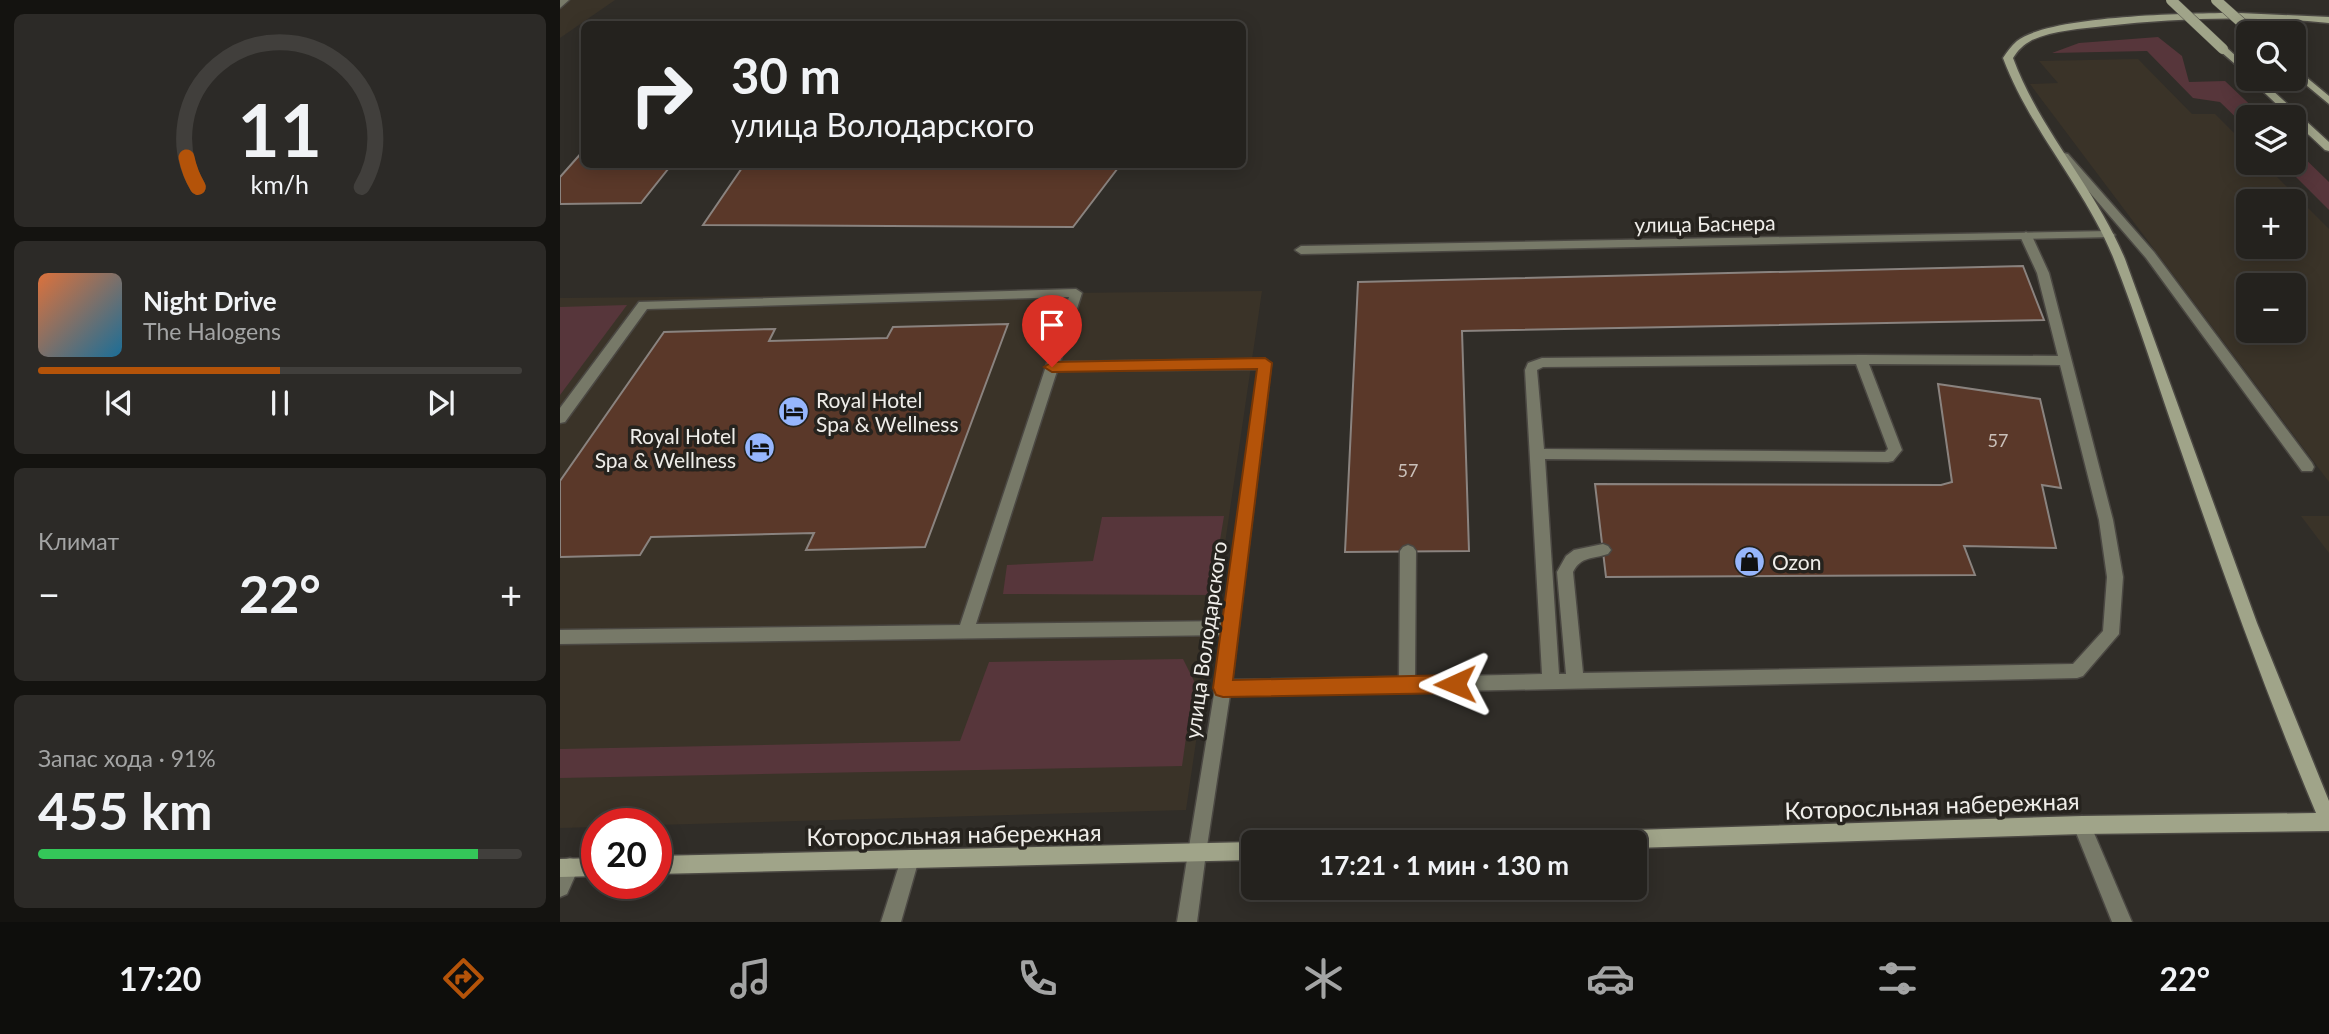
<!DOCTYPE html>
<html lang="ru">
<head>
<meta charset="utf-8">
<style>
	:root { --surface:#24221e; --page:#2c2a27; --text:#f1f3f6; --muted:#a3a4a4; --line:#413f3c; --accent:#b45309 }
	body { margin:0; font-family:Lato,sans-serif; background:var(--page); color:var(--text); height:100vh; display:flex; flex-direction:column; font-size:26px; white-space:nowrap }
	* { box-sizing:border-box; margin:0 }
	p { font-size:23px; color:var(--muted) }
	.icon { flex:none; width:38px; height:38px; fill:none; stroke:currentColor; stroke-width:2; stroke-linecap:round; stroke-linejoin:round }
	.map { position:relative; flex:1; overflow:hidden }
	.side { display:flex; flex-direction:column; gap:14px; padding:14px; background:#141310; width:560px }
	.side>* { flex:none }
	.top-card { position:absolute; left:21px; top:21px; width:665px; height:147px; border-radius:10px; box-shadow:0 4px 18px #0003,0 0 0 2px var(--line); background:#24221e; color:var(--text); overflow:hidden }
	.tools { position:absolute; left:1676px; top:21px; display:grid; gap:14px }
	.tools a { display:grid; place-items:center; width:70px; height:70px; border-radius:10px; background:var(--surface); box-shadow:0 4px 18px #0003,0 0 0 2px var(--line); font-size:35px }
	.speed { position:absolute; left:21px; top:808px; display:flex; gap:14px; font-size:35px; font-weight:700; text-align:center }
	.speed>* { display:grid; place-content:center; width:91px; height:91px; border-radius:50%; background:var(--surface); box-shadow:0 4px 18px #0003,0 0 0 2px var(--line); line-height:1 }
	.speed .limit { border:10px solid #d22; background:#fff; color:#111 }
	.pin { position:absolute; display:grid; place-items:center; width:60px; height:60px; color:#fff; margin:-72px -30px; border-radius:50% 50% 50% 0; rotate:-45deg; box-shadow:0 0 7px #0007 }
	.pin .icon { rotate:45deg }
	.me { position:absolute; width:77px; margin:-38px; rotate:269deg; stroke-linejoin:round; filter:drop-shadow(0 0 5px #0008) }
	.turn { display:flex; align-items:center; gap:24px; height:147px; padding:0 35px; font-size:32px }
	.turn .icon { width:91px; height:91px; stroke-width:2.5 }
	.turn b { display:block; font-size:49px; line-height:60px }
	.big { font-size:52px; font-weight:700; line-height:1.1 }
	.side .tile { flex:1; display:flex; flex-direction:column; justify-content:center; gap:10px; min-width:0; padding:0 24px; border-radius:10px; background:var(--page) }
	.side .dial { align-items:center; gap:0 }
	.dial svg { height:182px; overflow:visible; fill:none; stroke:var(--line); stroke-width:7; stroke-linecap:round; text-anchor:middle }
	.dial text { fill:var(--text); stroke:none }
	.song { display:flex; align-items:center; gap:21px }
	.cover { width:84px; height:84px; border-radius:10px; background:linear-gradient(135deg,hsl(20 70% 55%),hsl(200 70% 35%)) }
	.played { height:7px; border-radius:4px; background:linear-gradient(90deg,var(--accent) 50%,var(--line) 50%) }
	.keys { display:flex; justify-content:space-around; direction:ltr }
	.heat { display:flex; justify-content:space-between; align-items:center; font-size:38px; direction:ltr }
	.charge { height:10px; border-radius:5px; background:linear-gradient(90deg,#34c759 91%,var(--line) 0) }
	.trip { position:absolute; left:681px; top:830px; width:406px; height:70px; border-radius:10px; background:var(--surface); box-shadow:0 4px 18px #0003,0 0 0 2px var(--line); font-weight:700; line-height:70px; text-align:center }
	.tabs { display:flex; height:112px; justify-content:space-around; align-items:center; background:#0e0e0c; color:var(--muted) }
	.tabs .icon { width:49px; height:49px }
	.tabs .active { color:var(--accent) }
	.tabs b { font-size:32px; color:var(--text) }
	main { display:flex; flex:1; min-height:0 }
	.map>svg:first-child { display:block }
	.built { fill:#3a3328; fill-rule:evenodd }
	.green { fill:#57363b }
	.building { fill:#5a3829; stroke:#8a837f; stroke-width:2 }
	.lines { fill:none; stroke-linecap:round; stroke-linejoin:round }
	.service-casing { stroke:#4b4843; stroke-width:3 }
	.minor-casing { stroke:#4b4843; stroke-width:3 }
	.tertiary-casing { stroke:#4b4843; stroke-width:3 }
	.secondary-casing { stroke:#4b4843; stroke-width:3 }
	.service { fill:#777968; fill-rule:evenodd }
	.minor { fill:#777968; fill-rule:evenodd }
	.tertiary { fill:#777968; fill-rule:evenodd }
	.secondary { fill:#a0a489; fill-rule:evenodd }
	.secondary-bridge-casing { stroke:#4b4843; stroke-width:11; stroke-linecap:butt }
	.secondary-bridge { stroke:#a0a489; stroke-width:10 }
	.route { fill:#b45309; stroke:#753606; stroke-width:2 }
	.labels { text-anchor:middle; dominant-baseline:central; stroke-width:7; stroke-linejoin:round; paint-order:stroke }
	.number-label { font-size:18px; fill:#cac0b9 }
	.street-label { font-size:21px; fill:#efede9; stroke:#26231e }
	.poi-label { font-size:21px; fill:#efede9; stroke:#26231e; text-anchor:start }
	.near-street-label { font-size:24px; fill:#efede9; stroke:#26231e }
</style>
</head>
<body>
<main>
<section class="side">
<div class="tile dial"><svg viewBox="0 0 100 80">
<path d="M14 69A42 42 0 1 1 86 69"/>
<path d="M14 69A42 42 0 0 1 9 56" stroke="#b45309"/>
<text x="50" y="56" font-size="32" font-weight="700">11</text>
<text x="50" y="72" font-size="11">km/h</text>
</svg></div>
<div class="tile">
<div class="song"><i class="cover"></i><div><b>Night Drive</b><p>The Halogens</p></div></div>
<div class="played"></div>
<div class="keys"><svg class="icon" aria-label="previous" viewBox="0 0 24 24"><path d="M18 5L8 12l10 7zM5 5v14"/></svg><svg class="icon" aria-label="pause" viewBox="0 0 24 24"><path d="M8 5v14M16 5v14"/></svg><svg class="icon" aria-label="next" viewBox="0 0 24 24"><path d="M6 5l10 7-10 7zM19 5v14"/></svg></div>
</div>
<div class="tile"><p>Климат</p>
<div class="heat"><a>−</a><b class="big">22°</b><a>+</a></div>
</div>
<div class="tile"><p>Запас хода · 91%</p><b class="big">455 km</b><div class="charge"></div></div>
</section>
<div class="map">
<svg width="1769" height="922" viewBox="0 0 1769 922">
	<rect width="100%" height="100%" fill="#302d28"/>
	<g class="built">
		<polygon points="0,0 55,0 0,38"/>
		<path d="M1578 59 1632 114H1655L1689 148V163H1703L1769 229V482L1470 84 1498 83 1479 61ZM1689 201H1734V247H1689ZM1689 285H1734V331H1689Z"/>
		<polygon points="702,291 626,810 96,825 37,824 37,827 0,828 0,298"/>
		<polygon points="1741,516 1769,516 1769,553"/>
	</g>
	<g class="green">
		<polygon points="1598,37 1622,56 1629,82 1665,81 1703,117 1689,117 1689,130 1660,102 1633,98 1587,51 1492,53 1519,43"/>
		<polygon points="1734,148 1769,182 1769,210 1722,163 1734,163"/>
		<polygon points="67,305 0,395 0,307"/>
		<polygon points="664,516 651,595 443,594 447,565 533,561 542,517"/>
		<polygon points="623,659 634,681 622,766 0,778 0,749 400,741 429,662"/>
	</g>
	<g class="building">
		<polygon points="24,150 24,164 112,164 81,203 0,204 0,177"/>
		<polygon points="561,164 513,227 143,225 184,165"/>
		<polygon points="1463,266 1484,320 902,331 909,551 785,552 798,282"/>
		<polygon points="448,324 365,547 246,550 254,533 91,537 80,555 0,557 0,481 104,332 215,329 209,341 327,338 333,327"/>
		<polygon points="1378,384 1480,399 1501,488 1482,485 1496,548 1404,546 1415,575 1046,577 1035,484 1381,485 1392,482"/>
	</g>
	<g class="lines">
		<defs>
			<g id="service">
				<polygon points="1504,153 1508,154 1594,252 1752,463 1754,467 1752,471 1742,471 1586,258 1500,158 1499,156"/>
				<path d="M1466 232 1472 236 1489 273 1553 520 1563 577 1559 634 1523 676 1517 678 663 696 657 693 655 688 657 683 663 680 839 677 840 551 843 547 848 545 853 547 856 551 855 677 982 674 965 370 968 363 982 358 1301 355 1498 356 1477 273 1460 236ZM1296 364 1328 449 1325 452 984 449 977 370 983 367ZM1309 364 1500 365 1539 520 1547 577 1543 631 1513 664 1023 673 1013 572C1021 556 1033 559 1048 554L1051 550 1048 546 1043 544 1014 550 1006 556 997 572 1006 674H999L985 459 1328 462 1333 461 1342 450Z"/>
				<polygon points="516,289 522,293 500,362 705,359 711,364 705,369 497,371 416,624 670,621 676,623 678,628 676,633 670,635 0,644 0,630 400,625 509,297 87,309 5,422 0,423 0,408 79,302"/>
				<polygon points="1522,816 1528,819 1572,922 1552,922 1513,825 1516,819"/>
				<polygon points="350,850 357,852 359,859 341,922 321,922 341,859 343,852"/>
				<polygon points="10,858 17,860 19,867 7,894 0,897 0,867 3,860"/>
			</g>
			<g id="minor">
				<polygon points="0,0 9,0 0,8"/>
				<polygon points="1549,231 1555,235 1553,237 741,254 735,250 741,246"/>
				<polygon points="705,359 711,364 671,688 646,853 644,860 637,862 630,860 628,853 655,688 699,364"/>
			</g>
			<polygon id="tertiary" points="637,844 644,846 646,853 637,922 617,922 628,853 630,846"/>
			<g id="secondary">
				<path d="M1679 13 1769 17V23C1694 16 1620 17 1545 26 1521 29 1494 30 1472 40 1463 45 1458 50 1453 58 1480 131 1535 187 1565 259L1697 623 1769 801V831L1522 834 1074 848V842H968L970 835 977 833 1522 816 1756 813C1706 694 1663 573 1621 451 1598 386 1578 320 1553 257 1524 186 1470 130 1443 58 1447 52 1451 46 1457 41 1490 15 1633 13 1679 13Z"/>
				<polygon points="1660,47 1666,47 1689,68 1689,76 1660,51"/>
				<polygon points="1734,67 1769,96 1769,104 1734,75"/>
				<polygon points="1690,79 1700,79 1769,142 1769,151 1765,150 1734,121 1734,117 1730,117"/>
				<polygon points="693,842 693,860 96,874 96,856"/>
				<polygon points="37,858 37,876 0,877 0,859"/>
			</g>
		</defs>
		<use href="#service" class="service-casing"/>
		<use href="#minor" class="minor-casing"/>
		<use href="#tertiary" class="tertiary-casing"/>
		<use href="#secondary" class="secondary-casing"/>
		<use href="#service" class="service"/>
		<use href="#minor" class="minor"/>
		<use href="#tertiary" class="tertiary"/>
		<use href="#secondary" class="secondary"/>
		<defs>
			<g id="secondary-bridge">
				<polyline points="1611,0 1663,49"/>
				<polyline points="1656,0 1693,33"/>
			</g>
		</defs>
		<use href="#secondary-bridge" class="secondary-bridge-casing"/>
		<use href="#secondary-bridge" class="secondary-bridge"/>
	</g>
	<polygon class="route" points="705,358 712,363 673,680 895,675 902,678 905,684 902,690 895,693 663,697 656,695 653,688 697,369 492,372 484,367 492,362"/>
	<defs>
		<symbol id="hotel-disc" viewBox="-11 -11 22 22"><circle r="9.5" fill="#96b6fd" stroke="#26231e"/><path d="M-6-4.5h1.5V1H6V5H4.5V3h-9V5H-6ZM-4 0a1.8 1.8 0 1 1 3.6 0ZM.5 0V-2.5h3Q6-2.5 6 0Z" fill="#111"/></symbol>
		<symbol id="shop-disc" viewBox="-11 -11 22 22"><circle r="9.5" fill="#96b6fd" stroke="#26231e"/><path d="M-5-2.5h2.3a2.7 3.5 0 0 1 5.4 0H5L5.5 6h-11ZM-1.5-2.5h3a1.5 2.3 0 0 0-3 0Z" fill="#111"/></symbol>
	</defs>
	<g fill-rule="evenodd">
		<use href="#hotel-disc" x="216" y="394" width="35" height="35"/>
		<use href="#hotel-disc" x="182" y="430" width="35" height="35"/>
		<use href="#shop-disc" x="1172" y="544" width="35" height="35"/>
	</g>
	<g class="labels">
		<g class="number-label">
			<text x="1438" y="440">57</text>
			<text x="848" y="470">57</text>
		</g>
		<g class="street-label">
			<text transform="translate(1145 223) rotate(-1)">улица Баснера</text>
			<text transform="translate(645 640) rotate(-82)">улица Володарского</text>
		</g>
		<g class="poi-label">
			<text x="256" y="399">Royal Hotel<tspan x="256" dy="24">Spa &amp; Wеllness</tspan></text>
			<text x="176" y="435" text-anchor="end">Royal Hotel<tspan x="176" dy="24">Spa &amp; Wellness</tspan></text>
			<text x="1212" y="561">Ozon</text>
		</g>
		<g class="near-street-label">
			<text transform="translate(1372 805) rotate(-2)">Которосльная набережная</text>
			<text transform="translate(394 834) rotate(-1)">Которосльная набережная</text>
		</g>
	</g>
</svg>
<div class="tools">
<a><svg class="icon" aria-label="search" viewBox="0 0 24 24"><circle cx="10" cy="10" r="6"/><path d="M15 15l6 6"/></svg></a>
<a><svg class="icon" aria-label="layers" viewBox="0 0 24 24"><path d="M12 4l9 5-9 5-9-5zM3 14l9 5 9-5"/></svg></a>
<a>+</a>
<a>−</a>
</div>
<div class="speed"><div class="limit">20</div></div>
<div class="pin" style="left:492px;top:367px;background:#d93025"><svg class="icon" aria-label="arrive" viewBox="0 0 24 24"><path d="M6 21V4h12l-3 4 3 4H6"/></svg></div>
<svg class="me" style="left:895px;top:684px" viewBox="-20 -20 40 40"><path d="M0-17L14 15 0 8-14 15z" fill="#b45309" stroke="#fff" stroke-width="4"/></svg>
<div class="trip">17:21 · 1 мин · 130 m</div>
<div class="top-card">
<div class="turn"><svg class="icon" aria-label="right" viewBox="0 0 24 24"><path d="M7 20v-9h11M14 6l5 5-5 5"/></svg><div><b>30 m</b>улица Володарского</div></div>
</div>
</div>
</main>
<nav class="tabs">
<b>17:20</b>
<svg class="icon active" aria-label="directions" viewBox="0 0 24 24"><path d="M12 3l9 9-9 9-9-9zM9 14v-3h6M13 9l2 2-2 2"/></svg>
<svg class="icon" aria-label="music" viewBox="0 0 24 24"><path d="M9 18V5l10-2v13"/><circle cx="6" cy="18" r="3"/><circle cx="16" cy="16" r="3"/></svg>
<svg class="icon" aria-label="phone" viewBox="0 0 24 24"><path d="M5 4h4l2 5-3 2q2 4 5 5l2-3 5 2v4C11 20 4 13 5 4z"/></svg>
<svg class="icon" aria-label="climate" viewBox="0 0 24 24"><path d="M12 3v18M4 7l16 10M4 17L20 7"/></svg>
<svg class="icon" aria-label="car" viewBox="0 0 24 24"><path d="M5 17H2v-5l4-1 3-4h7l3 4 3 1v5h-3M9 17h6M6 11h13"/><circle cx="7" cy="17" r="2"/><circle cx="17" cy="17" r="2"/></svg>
<svg class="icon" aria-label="filters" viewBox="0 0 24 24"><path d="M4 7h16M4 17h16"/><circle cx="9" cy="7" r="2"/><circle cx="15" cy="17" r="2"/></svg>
<b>22°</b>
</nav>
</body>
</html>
